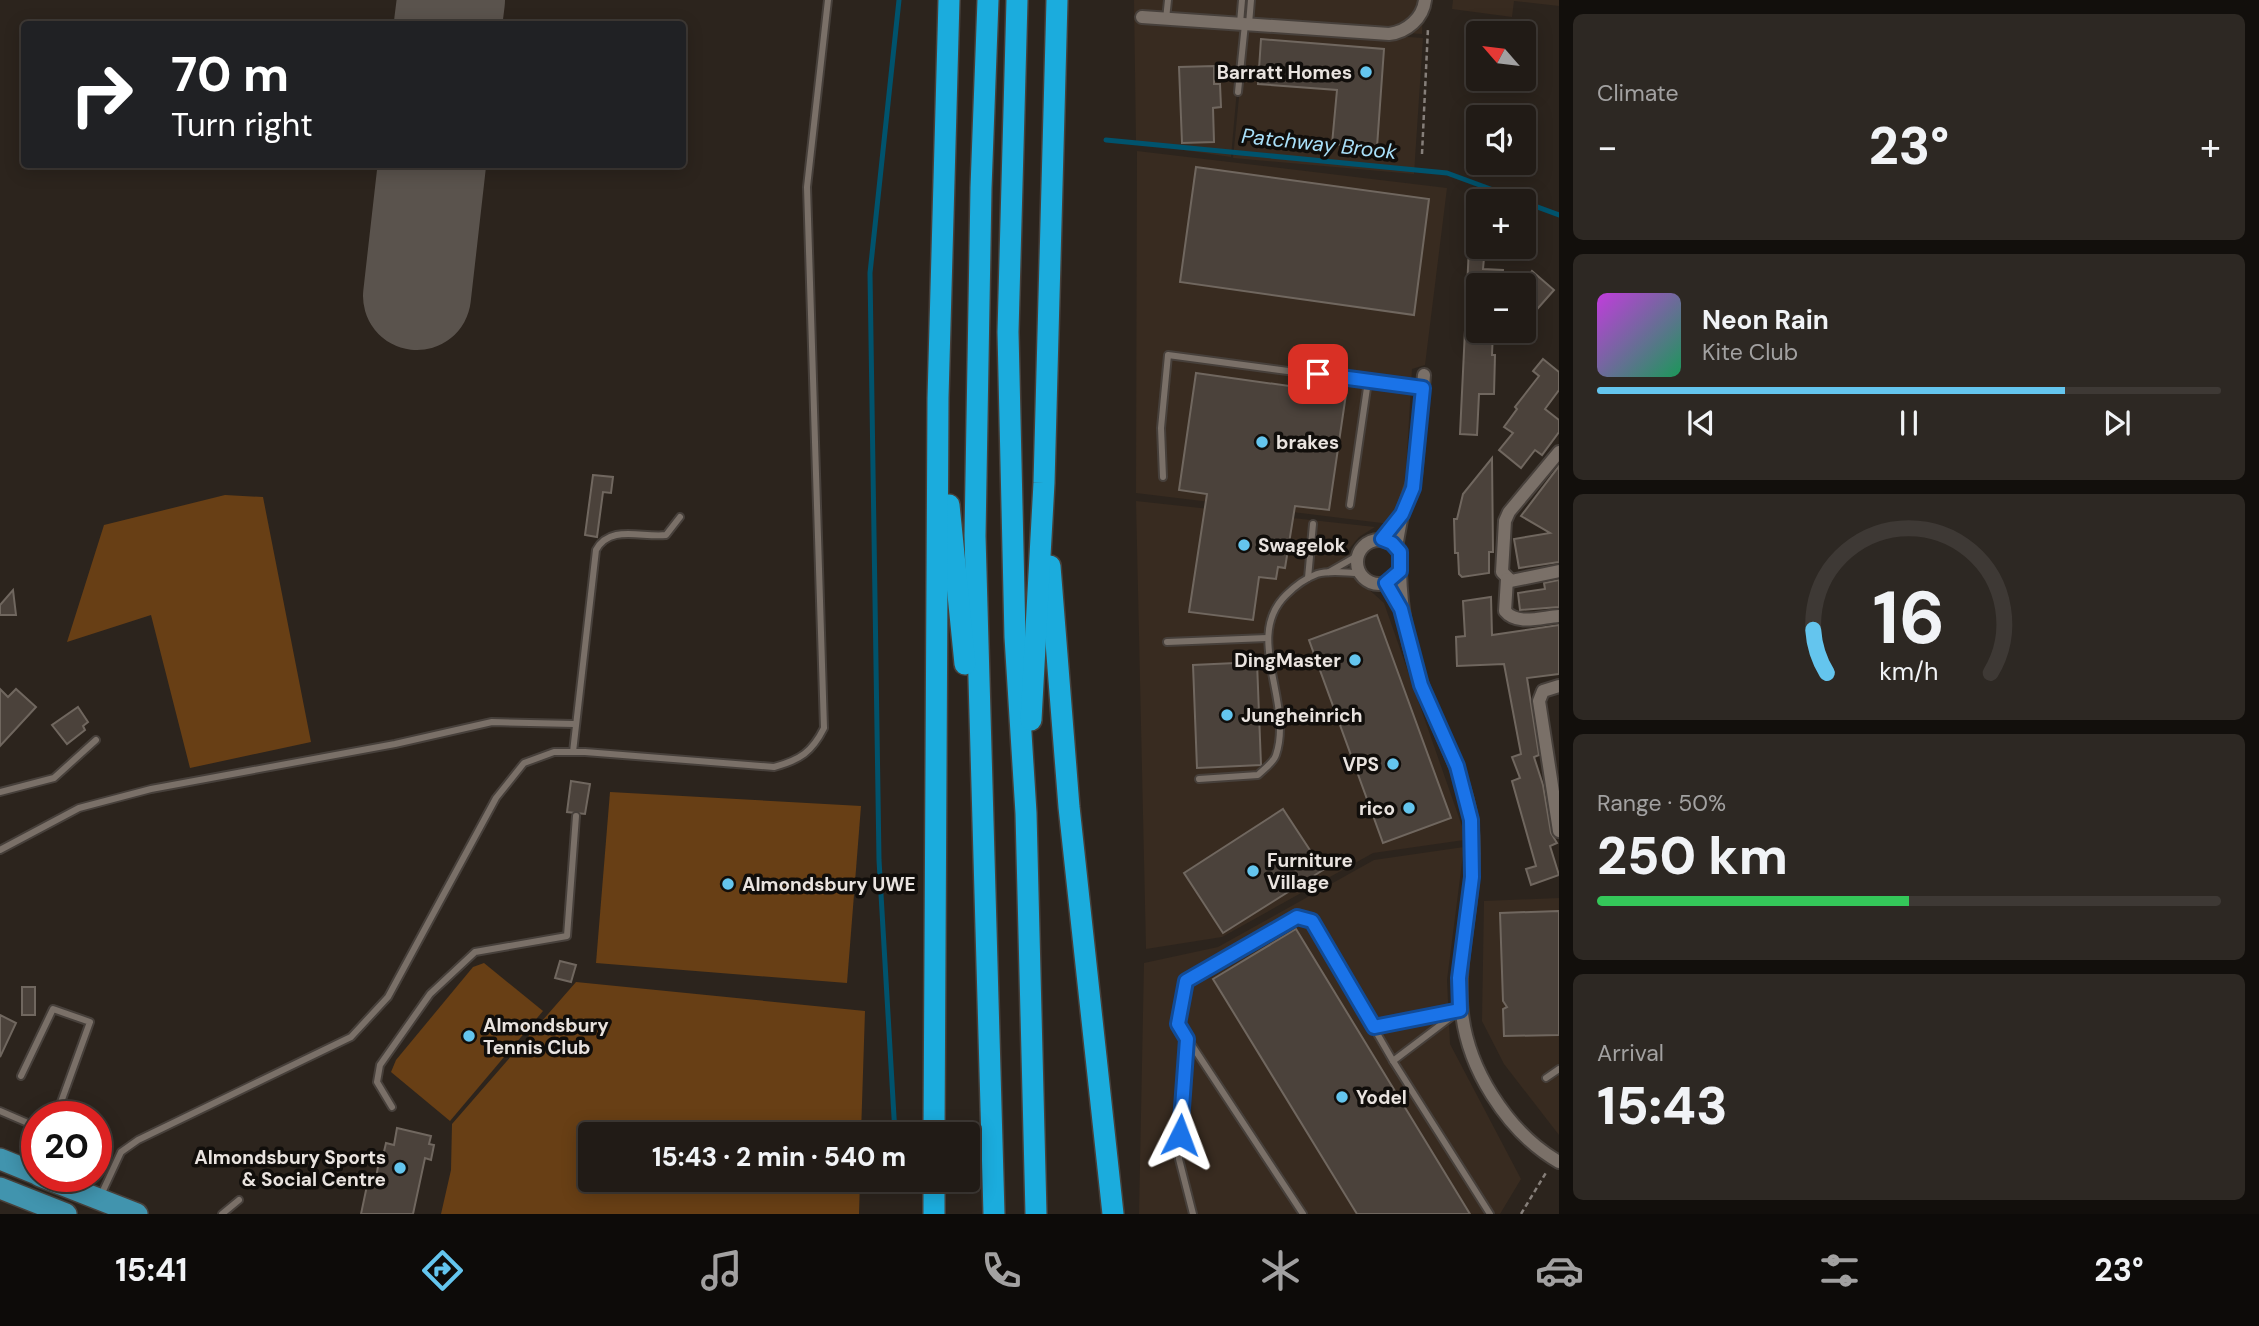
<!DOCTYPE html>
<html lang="en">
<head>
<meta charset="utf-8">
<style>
	:root { --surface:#211b16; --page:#2d2823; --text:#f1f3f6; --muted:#a2a1a1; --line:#3e3935; --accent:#64c5ee }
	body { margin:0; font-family:"DM Sans",sans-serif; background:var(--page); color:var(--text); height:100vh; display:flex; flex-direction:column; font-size:26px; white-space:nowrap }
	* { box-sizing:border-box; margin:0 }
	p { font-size:23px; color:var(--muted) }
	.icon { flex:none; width:38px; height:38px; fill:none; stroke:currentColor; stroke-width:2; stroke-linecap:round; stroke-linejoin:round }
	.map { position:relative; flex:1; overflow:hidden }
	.sheet { display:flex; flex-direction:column; gap:14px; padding:14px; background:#120f0c; width:700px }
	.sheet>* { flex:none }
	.top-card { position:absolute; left:21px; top:21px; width:665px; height:147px; border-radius:7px; box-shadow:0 4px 18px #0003,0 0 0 2px var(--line); background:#202124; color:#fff; overflow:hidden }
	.needle { width:46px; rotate:298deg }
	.controls { position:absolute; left:1466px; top:21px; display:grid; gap:14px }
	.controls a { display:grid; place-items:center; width:70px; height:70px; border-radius:7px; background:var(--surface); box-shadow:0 4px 18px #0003,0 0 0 2px var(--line); font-size:35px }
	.speed { position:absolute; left:21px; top:1101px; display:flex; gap:14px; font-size:35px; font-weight:700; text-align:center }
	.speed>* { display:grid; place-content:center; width:91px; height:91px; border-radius:50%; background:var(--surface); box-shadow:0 4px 18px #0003,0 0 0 2px var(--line); line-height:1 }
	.speed .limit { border:10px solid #d22; background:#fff; color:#111 }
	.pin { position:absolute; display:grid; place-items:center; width:60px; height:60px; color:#fff; margin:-30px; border-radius:14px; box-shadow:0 4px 10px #0006 }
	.me { position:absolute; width:77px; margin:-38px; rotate:3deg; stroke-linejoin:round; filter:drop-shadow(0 0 5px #0008) }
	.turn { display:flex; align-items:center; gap:24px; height:147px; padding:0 35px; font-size:32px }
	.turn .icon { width:91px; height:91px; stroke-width:2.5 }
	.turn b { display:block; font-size:49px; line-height:60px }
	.big { font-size:52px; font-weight:800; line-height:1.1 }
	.sheet .widget { flex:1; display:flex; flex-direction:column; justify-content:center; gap:10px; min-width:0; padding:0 24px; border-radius:10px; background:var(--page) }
	.sheet .dial { align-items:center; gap:0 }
	.dial svg { height:182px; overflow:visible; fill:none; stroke:var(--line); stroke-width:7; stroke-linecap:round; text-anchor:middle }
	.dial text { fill:var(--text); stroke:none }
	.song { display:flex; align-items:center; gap:21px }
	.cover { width:84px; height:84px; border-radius:10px; background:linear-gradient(135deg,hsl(290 70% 55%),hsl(150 70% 35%)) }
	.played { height:7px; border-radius:4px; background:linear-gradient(90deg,var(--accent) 75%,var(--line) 75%) }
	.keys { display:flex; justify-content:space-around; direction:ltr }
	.heat { display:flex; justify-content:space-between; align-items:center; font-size:38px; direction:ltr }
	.charge { height:10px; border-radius:5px; background:linear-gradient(90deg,#34c759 50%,var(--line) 0) }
	.trip { position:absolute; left:578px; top:1122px; width:402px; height:70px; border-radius:7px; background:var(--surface); box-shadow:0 4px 18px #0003,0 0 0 2px var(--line); font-weight:800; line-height:70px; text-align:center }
	.tabs { display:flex; height:112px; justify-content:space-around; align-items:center; background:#0d0b09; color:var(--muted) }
	.tabs .icon { width:49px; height:49px }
	.tabs .current { color:var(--accent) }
	.tabs b { font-size:32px; color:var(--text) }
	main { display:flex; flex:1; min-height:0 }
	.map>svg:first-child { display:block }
	.built { fill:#382b20 }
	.green { fill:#683f15 }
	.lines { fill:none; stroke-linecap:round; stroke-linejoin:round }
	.stream { stroke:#00536d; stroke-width:5 }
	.runway { stroke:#5a534d; stroke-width:108 }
	.building { fill:#4b423b; stroke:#70675f; stroke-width:2 }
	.lane-casing { stroke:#47403b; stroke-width:10 }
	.street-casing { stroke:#47403b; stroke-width:16 }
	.primary-casing { stroke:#47403b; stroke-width:24 }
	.highway-casing { stroke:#47403b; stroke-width:24 }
	.path { stroke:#867f7a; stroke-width:2.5; stroke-dasharray:5 3.5; stroke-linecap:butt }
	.lane { stroke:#7a7068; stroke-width:6 }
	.street { stroke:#7a7068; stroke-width:12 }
	.primary { stroke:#4194ae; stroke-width:21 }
	.highway { stroke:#1bacdd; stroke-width:21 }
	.route-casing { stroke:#114b97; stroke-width:18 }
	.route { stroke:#1a73e8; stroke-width:12 }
	.poi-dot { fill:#64c5ee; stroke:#110e0b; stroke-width:2.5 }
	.labels { text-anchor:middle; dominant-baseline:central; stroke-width:7; stroke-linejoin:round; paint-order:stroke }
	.poi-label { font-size:19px; font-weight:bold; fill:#e9e3df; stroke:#110e0b; text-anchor:start }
	.water-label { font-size:21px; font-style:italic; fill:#a9e0fa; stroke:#110e0b }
</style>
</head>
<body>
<main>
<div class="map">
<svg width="1559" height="1214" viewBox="0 0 1559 1214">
	<rect width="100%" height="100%" fill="#2c241d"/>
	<g class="built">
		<polygon points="1134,0 1423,0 1422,34 1243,22 1231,157 1136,143"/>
		<polygon points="1453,0 1559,0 1559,6 1514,1 1512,17 1452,9"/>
		<polygon points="1246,26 1423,38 1414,174 1233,158"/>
		<polygon points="1137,151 1447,188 1425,365 1412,369 1405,489 1390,524 1136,493"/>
		<polygon points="1136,501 1375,527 1359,537 1349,549 1346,569 1384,603 1463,829 1464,840 1373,853 1222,937 1146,949"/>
		<polygon points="1464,847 1447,980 1450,1044 1521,1179 1500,1214 1139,1214 1144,963 1218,947 1374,860"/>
		<polygon points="1559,898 1559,1135 1504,1064 1482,1021 1484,901"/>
	</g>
	<g class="green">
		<polygon points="225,495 263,497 311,742 190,768 151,615 67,642 104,525"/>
		<polygon points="610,792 861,806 847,983 596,963"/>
		<polygon points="484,963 543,1011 450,1121 391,1072 396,1060 473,967"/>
		<polygon points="576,982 865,1011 861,1134 590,1134 590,1180 860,1180 859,1214 441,1214 451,1170 452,1124"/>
	</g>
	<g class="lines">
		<g class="stream">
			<polyline points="1106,140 1447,173 1523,201"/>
			<polyline points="1524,202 1559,215"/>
			<polyline points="895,1134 879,860 870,273 899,0"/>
		</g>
		<g class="runway">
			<polyline points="448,24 451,0"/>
			<polyline points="417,296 432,164"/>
		</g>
	</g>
	<g class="building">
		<polygon points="1261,39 1384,49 1377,147 1332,144 1337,90 1258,84"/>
		<polygon points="1214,66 1214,84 1220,84 1221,107 1213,108 1214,142 1182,143 1179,67"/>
		<polygon points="1196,167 1429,199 1414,315 1180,282"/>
		<polygon points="1469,247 1485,247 1483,269 1503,270 1502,284 1479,283 1479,331 1493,331 1492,355 1495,355 1494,394 1479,394 1477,435 1460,434"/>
		<polygon points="1532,271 1554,290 1524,324 1524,281"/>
		<polygon points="1543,359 1559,372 1559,390 1545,409 1559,420 1559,432 1542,455 1535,450 1521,468 1499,450 1513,433 1504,427 1517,409 1515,407 1539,376 1533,371"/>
		<polygon points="1196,373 1346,394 1329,510 1295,506 1285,568 1278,567 1276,579 1259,577 1253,620 1189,612 1207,494 1179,490"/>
		<polygon points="1492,458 1493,552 1489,552 1489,573 1462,577 1459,574 1458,553 1455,553 1454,519 1457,519 1463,494"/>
		<polygon points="1559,466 1559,562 1519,568 1514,539 1550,533 1521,516"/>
		<polygon points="593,475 613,477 611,493 603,492 597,537 585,535"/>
		<polygon points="1559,580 1559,607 1520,610 1518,593 1545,589 1544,583"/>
		<polygon points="13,590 16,615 0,615 0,605"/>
		<polygon points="1491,597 1492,635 1559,625 1559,674 1527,678 1539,755 1534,757 1543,785 1551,833 1557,843 1550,846 1559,875 1531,885 1526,869 1536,866 1512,781 1520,778 1512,757 1521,754 1504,664 1457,666 1456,637 1465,636 1463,601"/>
		<polygon points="1377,615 1451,818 1383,843 1309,640"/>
		<polygon points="1257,662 1261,765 1197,768 1193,665"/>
		<polygon points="0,689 8,697 16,689 36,707 0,746"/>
		<polygon points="78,707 88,722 83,726 85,730 67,744 52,725"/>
		<polygon points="571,781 590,784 585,814 567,812"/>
		<polygon points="1283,809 1323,870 1223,933 1184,873"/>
		<polygon points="1559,911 1559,1035 1504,1036 1503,1009 1507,1007 1503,1001 1500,913"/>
		<polygon points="1296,929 1470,1214 1357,1214 1213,979"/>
		<polygon points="560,961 576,965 571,982 555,978"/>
		<rect x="22" y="987" width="13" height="28"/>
		<polygon points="0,1015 16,1023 0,1057"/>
		<polygon points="397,1128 431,1136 429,1144 434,1145 431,1160 425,1158 413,1214 361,1214 369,1176 376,1178 380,1155 383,1156 386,1143 394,1145"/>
	</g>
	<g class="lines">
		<defs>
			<g id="lane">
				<polyline points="1166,19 1168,0"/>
				<polyline points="1240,23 1242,0"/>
				<polyline points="1249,24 1251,0"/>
				<polyline points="1238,92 1245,24"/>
				<polyline points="1163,477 1161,428 1168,355 1423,389"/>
				<polyline points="1350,505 1368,381"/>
				<polyline points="1329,572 1357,556"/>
				<polyline points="1308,578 1313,524"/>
				<polyline points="1167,642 1267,638"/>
				<path d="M573 752 596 550C610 524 642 538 666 535L680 517"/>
				<path d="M1199 779 1258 775C1264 769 1274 762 1276 755 1294 702 1243 637 1286 595 1294 587 1306 578 1317 574 1330 570 1346 573 1360 573"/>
				<polyline points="0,792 54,778 96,740"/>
				<polyline points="0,850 79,808 151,789 395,744 492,722 574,724"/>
				<polyline points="1373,1027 1460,1010"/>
				<polyline points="1187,1040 1179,1159 1193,1214"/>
				<polyline points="1393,1061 1459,1011"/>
				<polyline points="21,1076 53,1009 90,1022 56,1116"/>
				<polyline points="1546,1078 1559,1069"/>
				<polyline points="392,1107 377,1082 380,1065 430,994 475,952 567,936 576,816"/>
				<polyline points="0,1111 37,1127"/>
				<path d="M101 1195 121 1152 138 1140 351 1037 388 997 496 798 524 763 554 752H585L774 767C800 760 812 752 824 728L807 187 828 0"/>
				<polyline points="222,1214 239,1200"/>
				<polyline points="1303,1214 1178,1024 1186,981 1297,917 1312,921 1393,1061 1490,1214"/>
			</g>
			<g id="street">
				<path d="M1142 17 1389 34C1407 32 1423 18 1425 0"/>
				<polyline points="1559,452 1509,512 1505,521 1502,572 1511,581 1559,571"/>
				<circle cx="1379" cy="562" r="22"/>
				<polyline points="1396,547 1402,514 1415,476 1424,375"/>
				<path d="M1400 571C1401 610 1408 649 1422 685 1438 731 1464 772 1471 820 1484 924 1428 994 1492 1095 1509 1122 1531 1146 1559 1162"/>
				<path d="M1507 579 1505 611C1517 626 1542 617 1559 616"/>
				<polyline points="1559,686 1543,691 1539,701 1559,831"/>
			</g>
			<g id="primary">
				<polyline points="0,1159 37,1174"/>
				<polyline points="40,1176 137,1214"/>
				<polyline points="0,1188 66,1214"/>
			</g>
			<g id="highway">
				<polyline points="988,0 981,188 975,536 994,1214"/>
				<polyline points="1017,0 1008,332 1015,637 1026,813 1036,1214"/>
				<polyline points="949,505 965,664"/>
				<polyline points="1050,566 1069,807 1113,1214"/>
				<polyline points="1031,720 1044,483 1057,0"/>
				<polyline points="934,1134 938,398 949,0"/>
				<polyline points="934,1180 934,1214"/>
			</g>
		</defs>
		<use href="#lane" class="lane-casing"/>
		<use href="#street" class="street-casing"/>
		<use href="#primary" class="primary-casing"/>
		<use href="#highway" class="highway-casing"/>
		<g class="path">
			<polyline points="1422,154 1428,28"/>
			<polyline points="1521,1214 1547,1171"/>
		</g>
		<use href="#lane" class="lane"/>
		<use href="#street" class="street"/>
		<use href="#primary" class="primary"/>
		<use href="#highway" class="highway"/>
	</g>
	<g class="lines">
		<defs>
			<polyline id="route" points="1180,1135 1187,1039 1178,1024 1186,981 1297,917 1312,921 1374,1027 1460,1010 1459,978 1472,877 1471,820 1457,766 1421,685 1401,609 1386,583 1400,571 1400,552 1392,543 1382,539 1402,514 1413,488 1423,388 1318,374"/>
		</defs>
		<use href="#route" class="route-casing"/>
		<use href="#route" class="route"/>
	</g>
	<g class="poi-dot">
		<circle cx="1366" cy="72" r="7"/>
		<circle cx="1262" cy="442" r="7"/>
		<circle cx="1244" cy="545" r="7"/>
		<circle cx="1355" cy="660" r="7"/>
		<circle cx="1227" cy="715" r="7"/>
		<circle cx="1393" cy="764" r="7"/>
		<circle cx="1409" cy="808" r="7"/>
		<circle cx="1253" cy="871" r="7"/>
		<circle cx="728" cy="884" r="7"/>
		<circle cx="469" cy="1036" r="7"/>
		<circle cx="1342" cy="1097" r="7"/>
		<circle cx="400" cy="1168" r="7"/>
	</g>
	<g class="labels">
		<g class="poi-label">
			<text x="1352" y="72" text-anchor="end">Barratt Homes</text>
			<text x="1276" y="442">brakes</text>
			<text x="1258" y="545">Swagelok</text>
			<text x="1341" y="660" text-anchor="end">DingMaster</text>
			<text x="1241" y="715">Jungheinrich</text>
			<text x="1379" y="764" text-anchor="end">VPS</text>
			<text x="1395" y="808" text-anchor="end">rico</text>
			<text x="1267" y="860">Furniture<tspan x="1267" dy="22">Village</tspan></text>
			<text x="742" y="884">Almondsbury UWE</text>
			<text x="483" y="1025">Almondsbury<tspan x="483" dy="22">Tennis Club</tspan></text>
			<text x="1356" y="1097">Yodel</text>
			<text x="386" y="1157" text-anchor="end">Almondsbury Sports<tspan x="386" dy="22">&amp; Social Centre</tspan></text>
		</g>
		<g class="water-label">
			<text transform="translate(1319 144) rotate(6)">Patchway Brook</text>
		</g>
	</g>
</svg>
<div class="controls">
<a><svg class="needle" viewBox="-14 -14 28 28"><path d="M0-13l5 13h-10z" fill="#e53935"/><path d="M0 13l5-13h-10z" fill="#a2a1a1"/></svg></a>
<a><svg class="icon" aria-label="sound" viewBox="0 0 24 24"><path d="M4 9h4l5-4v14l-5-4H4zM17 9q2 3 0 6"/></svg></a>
<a>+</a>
<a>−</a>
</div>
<div class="speed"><div class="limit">20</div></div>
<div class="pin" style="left:1318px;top:374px;background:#d93025"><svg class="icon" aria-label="arrive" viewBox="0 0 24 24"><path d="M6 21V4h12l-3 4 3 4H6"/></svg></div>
<svg class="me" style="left:1180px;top:1135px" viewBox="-20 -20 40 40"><path d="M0-17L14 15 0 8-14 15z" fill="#1a73e8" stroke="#fff" stroke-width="4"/></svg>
<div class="trip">15:43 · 2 min · 540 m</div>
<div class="top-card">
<div class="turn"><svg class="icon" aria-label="right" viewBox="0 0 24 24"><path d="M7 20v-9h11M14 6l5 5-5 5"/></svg><div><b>70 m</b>Turn right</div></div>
</div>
</div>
<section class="sheet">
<div class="widget"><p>Climate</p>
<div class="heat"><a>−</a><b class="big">23°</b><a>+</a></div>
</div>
<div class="widget">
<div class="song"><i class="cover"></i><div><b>Neon Rain</b><p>Kite Club</p></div></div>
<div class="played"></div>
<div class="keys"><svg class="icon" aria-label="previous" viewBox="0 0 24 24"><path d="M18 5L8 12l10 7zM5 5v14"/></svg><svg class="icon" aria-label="pause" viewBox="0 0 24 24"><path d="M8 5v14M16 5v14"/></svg><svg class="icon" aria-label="next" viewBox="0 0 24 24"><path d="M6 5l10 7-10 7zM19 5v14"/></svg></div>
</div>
<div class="widget dial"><svg viewBox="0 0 100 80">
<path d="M14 69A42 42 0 1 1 86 69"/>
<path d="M14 69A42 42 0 0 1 8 50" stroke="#64c5ee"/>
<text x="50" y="56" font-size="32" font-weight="700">16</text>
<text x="50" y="72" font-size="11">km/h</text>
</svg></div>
<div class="widget"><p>Range · 50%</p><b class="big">250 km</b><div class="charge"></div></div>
<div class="widget"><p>Arrival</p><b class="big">15:43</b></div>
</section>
</main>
<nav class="tabs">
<b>15:41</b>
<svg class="icon current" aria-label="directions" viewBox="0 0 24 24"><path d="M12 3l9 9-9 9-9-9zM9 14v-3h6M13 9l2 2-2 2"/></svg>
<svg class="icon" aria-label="music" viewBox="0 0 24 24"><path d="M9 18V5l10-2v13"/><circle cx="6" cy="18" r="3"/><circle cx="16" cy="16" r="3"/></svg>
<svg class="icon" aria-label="phone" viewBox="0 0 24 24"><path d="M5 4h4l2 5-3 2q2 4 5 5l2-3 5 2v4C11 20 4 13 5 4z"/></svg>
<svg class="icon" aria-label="climate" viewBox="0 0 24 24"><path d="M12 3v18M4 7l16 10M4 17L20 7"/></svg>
<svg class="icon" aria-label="car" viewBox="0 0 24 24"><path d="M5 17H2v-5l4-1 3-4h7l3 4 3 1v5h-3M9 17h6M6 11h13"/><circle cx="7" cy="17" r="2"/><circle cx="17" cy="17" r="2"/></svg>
<svg class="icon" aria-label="filters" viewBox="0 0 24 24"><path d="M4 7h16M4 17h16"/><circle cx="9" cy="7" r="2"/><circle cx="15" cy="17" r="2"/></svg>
<b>23°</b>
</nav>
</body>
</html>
